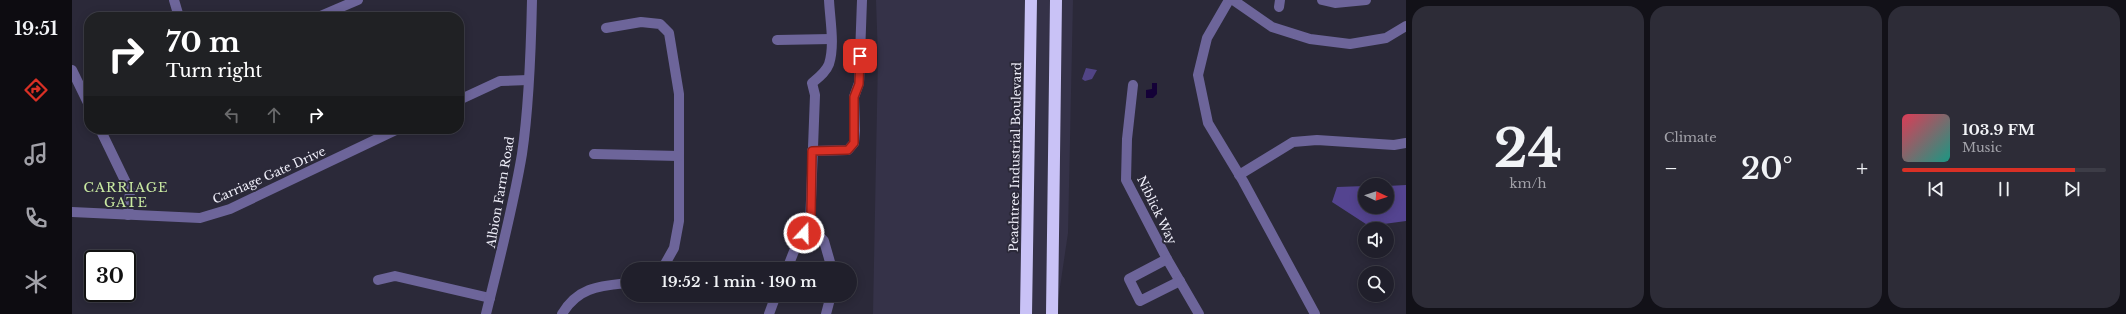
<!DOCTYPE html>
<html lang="en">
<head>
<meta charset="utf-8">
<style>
	:root { --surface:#201f2b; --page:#2d2c37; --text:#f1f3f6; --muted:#a2a2a9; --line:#3d3d47; --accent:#d93025 }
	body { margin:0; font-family:"Libre Baskerville",serif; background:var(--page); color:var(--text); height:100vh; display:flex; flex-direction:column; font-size:15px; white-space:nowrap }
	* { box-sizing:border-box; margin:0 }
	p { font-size:13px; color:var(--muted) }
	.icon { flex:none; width:22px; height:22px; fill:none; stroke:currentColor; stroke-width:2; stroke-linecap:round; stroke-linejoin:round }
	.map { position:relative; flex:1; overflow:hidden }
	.panel { display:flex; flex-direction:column; gap:6px; padding:6px; background:#121118; width:720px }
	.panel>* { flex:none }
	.top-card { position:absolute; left:12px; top:12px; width:380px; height:122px; border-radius:16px; box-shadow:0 2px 10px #0003,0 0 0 1px var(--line); background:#202124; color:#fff; overflow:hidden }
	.needle { width:26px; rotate:94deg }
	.buttons { position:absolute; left:1286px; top:178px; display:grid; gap:8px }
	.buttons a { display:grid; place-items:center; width:36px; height:36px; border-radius:50%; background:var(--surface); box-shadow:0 2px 10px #0003,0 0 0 1px var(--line); font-size:20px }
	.speed { position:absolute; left:12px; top:250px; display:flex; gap:8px; font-size:20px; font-weight:700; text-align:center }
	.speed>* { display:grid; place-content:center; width:52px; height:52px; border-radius:50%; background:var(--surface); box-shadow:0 2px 10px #0003,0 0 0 1px var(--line); line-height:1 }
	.speed .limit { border:2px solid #111; border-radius:6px; background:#fff; color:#111 }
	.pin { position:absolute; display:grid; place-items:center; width:34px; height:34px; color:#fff; margin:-17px; border-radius:8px; box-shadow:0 2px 6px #0006 }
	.me { position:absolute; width:44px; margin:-22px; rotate:21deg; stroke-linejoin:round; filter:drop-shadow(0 0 3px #0008) }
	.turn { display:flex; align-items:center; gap:14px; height:84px; padding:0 16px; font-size:18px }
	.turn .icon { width:52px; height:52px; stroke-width:2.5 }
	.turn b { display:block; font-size:28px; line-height:34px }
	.lanes { display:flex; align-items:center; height:38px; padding:0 16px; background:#0003; justify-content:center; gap:20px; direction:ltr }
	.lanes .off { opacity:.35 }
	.big { font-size:30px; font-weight:600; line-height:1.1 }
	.panel .widget { flex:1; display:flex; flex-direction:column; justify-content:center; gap:6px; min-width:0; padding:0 14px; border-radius:16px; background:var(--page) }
	.panel .dial { align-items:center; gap:0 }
	.dial b { font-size:52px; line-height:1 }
	.song { display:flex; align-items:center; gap:12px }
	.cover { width:48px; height:48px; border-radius:6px; background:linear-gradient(135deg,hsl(350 70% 55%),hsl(170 70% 35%)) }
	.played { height:4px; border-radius:2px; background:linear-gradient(90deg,var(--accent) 85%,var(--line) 85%) }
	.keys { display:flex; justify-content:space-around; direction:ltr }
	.heat { display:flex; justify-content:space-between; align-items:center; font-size:22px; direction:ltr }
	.panel .tiles { flex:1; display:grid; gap:6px; grid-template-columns:repeat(3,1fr) }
	.trip { position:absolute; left:549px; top:262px; width:236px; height:40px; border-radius:20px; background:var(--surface); box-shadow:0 2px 10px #0003,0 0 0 1px var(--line); font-weight:600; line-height:40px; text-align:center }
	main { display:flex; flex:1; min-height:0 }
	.dock { display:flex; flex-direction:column; width:72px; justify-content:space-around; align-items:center; background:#0d0c11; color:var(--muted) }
	.dock .icon { width:28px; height:28px }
	.dock .on { color:var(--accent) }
	.dock b { font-size:18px; color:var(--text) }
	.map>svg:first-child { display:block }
	.built { fill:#353248 }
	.green { fill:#514485 }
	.forest { fill:#544490 }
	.water { fill:#140137 }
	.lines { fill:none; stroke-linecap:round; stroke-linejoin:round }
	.minor { stroke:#6d659a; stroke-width:10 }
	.highway { stroke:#c9c2f6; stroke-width:12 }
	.route-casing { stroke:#8d1f18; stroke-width:10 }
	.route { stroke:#d93025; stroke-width:7 }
	.labels { text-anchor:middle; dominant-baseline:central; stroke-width:4; stroke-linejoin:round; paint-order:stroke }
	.street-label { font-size:12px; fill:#efeef9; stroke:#2b2939 }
	.neighbourhood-label { font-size:13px; letter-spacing:1px; fill:#c9e9a1; stroke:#2b2939 }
</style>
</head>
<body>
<main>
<nav class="dock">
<b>19:51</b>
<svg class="icon on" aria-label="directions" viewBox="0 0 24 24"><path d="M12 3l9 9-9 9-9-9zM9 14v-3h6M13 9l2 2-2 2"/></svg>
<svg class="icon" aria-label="music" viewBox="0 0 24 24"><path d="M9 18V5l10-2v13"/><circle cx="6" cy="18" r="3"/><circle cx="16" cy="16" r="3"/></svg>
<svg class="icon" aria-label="phone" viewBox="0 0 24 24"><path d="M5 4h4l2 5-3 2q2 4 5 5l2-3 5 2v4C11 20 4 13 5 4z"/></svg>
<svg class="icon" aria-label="climate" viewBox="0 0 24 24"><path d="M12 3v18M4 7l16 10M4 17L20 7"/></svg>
</nav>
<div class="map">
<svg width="1334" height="314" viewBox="0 0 1334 314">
	<rect width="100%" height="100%" fill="#2b2939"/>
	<polygon class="built" points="804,0 1001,0 996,233 984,314 801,314 806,57"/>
	<polygon class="green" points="1014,68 1025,70 1020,79 1013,81 1010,79"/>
	<polygon class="forest" points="1334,185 1334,221 1297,226 1260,202 1265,187 1293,186 1293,207 1315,207 1315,186"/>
	<polygon class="water" points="1080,83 1085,83 1085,94 1081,98 1074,98 1074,90 1080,89"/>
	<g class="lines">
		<g class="minor">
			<polyline points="102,0 107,17"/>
			<polyline points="1157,0 1135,38 1126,75 1136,123 1171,181 1243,314"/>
			<polyline points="1161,0 1200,27 1238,39 1278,44 1314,38 1334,26"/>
			<polyline points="1250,0 1263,3 1294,0"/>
			<polyline points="1207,7 1208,0"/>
			<polyline points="246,17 286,0"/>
			<polyline points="534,28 569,22 588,24 597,33 607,94 607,221 602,248 593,264 587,269"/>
			<polyline points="705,40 759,39"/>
			<polyline points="0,70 17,105"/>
			<polyline points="1061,85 1055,139 1054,180 1095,259 1127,314"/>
			<polyline points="387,100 428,81 456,80"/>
			<polyline points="28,129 58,191 56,215"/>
			<polyline points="740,151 776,150 782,143 783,131 782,97 787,83 790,0"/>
			<polyline points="522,154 607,156"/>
			<polyline points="1167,175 1221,142 1245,140 1322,145 1334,143"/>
			<polyline points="0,212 128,218 158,209 326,129"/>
			<polyline points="738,226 752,241 760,269"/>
			<polyline points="1095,259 1057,279 1068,301 1108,281"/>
			<path d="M715 269 726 241 738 226 743 95 740 83C747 77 754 72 757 64 763 45 758 20 757 0"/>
			<polyline points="306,280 323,276 418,298"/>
			<path d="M414 314C427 261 441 208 450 154 457 107 459 49 460 0"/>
			<path d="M490 314C506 287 527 286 556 283"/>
			<polyline points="697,314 704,295"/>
			<polyline points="754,314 759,295"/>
		</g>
		<g class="highway">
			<polyline points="954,314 959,0"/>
			<polyline points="980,314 984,0"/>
		</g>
	</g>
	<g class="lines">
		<defs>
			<polyline id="route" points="732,233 738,226 739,215 740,151 776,150 782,143 782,97 787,84 788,56"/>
		</defs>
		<use href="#route" class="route-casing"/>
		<use href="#route" class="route"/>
	</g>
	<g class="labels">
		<g class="street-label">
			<text transform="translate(943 157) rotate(-89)">Peachtree Industrial Boulevard</text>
			<text transform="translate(197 175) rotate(-24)">Carriage Gate Drive</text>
			<text transform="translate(428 192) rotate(-80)">Albion Farm Road</text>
			<text transform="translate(1085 210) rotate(64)">Niblick Way</text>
		</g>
		<g class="neighbourhood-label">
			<text x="54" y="187">CARRIAGE<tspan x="54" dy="15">GATE</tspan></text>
		</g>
	</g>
</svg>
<div class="buttons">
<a><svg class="needle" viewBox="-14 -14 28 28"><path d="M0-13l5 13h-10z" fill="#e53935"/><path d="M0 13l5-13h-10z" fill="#a2a2a9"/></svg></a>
<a><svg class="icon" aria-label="sound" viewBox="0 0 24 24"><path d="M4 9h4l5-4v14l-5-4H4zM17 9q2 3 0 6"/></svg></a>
<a><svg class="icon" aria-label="search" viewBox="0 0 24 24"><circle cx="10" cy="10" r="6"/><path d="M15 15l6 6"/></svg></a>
</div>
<div class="speed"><div class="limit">30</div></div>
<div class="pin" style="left:788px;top:56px;background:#d93025"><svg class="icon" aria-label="arrive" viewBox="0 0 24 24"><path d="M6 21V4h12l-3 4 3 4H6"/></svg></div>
<svg class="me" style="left:732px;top:233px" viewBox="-20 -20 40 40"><circle r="17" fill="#d93025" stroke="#fff" stroke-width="3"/><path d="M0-11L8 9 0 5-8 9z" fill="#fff"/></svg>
<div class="trip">19:52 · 1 min · 190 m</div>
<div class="top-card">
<div class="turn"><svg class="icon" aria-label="right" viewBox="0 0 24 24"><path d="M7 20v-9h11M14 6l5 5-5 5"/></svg><div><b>70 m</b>Turn right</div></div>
<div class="lanes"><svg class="icon off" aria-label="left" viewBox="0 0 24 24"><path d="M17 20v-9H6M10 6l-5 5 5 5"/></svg><svg class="icon off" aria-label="ahead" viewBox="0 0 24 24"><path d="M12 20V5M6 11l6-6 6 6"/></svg><svg class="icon" aria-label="right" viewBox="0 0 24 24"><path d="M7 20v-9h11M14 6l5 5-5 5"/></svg></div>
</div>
</div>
<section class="panel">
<div class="tiles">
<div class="widget dial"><b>24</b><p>km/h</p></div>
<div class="widget"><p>Climate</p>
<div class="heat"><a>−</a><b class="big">20°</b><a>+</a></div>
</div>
<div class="widget">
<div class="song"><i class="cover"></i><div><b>103.9 FM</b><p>Music</p></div></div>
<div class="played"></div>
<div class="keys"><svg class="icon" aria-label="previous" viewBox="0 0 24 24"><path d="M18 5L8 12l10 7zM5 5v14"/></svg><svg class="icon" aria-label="pause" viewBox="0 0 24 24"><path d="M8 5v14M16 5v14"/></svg><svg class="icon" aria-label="next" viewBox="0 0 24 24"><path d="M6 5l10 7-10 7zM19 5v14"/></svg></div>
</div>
</div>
</section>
</main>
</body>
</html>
